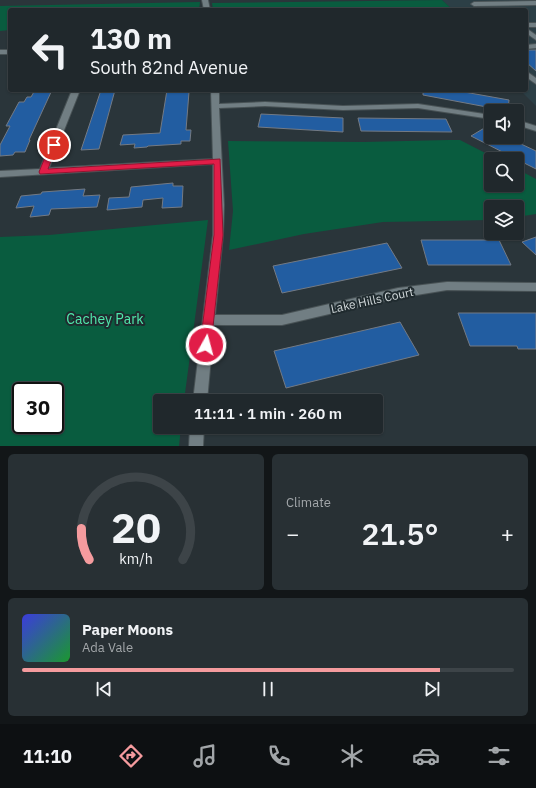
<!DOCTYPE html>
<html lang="en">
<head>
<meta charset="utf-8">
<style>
	:root { --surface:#20282c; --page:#283034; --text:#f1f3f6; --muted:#a2a6a9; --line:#3d4448; --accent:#f59b9e }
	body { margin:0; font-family:"IBM Plex Sans",sans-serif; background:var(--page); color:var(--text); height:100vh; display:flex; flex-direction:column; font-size:15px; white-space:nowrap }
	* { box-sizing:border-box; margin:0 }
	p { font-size:13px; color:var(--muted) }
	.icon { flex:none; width:22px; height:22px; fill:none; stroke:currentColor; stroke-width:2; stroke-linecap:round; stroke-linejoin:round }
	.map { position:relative; height:446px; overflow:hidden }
	.side { display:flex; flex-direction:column; gap:8px; padding:8px; background:#121618; flex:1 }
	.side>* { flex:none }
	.hud { position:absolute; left:8px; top:8px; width:520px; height:84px; border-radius:4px; box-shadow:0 1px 3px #0004,0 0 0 1px var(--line); background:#20282c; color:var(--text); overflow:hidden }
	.buttons { position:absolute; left:484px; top:104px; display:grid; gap:8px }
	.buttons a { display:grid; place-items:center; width:40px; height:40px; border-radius:4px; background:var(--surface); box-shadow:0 1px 3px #0004,0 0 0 1px var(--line); font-size:20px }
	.speed { position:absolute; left:12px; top:382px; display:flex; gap:8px; font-size:20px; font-weight:700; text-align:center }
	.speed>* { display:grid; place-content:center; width:52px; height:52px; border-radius:50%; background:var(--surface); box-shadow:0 1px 3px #0004,0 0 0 1px var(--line); line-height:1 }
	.speed .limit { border:2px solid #111; border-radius:6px; background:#fff; color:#111 }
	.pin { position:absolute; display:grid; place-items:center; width:34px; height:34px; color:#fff; margin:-17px; border:2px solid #fff; border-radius:50%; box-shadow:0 1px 4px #0007 }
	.me { position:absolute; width:44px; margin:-22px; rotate:7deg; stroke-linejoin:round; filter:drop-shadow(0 0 3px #0008) }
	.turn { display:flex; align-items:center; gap:14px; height:84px; padding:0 16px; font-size:18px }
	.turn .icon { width:52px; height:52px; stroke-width:2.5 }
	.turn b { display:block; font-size:28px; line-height:34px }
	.big { font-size:30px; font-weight:600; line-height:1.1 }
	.side .widget { flex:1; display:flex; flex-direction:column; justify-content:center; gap:6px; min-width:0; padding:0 14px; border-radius:6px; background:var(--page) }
	.side .dial { align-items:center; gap:0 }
	.dial svg { height:104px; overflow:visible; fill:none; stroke:var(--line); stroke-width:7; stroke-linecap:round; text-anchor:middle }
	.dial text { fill:var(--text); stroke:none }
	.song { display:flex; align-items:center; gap:12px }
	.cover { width:48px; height:48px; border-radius:6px; background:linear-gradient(135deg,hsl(240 70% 55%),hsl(130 70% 35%)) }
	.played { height:4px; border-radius:2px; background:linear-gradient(90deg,var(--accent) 85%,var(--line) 85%) }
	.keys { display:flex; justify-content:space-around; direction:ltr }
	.heat { display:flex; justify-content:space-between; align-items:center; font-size:22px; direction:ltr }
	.side .tiles { flex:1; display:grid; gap:8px; grid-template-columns:1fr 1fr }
	.widget:last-child { grid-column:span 2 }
	.trip { position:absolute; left:153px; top:394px; width:230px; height:40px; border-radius:4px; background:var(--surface); box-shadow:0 1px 3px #0004,0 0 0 1px var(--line); font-weight:600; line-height:40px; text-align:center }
	.menu { display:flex; height:64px; justify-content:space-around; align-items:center; background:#0d1012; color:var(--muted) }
	.menu .icon { width:28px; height:28px }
	.menu .current { color:var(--accent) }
	.menu b { font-size:18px; color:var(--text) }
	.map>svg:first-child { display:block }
	.built { fill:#2c3f46 }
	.green { fill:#095c3f; fill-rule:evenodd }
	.building { fill:#225da1; stroke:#737a84 }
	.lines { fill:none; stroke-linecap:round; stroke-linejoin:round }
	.minor-casing { stroke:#485255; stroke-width:2 }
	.minor { fill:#717e83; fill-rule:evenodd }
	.route { fill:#e11d48; stroke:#92132f }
	.labels { text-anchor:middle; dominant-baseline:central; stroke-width:4; stroke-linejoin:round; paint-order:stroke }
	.street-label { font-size:12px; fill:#d2d9db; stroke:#202b2f }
	.near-park-label { font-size:14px; fill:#50e9ac; stroke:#202b2f }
</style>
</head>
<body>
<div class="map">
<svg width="536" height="446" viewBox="0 0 536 446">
	<rect width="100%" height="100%" fill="#2a353a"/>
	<polygon class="built" points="418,0 536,0 536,106 520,90 526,90 526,10 453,10 442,0"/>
	<g class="green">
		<polygon points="442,0 453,10 213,10 212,3"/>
		<polygon points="200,2 199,10 10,10 10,30 0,31 0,6"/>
		<polygon points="448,140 460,140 497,159 491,159 491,185 517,185 517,169 536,179 536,214 517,217 517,207 491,207 491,220 383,222 304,234 229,250 233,211 228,141 364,142"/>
		<path d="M208 220 184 401H160V427H181L179 446H0V237L49 235ZM21 391H55V425H21Z"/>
	</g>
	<g class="building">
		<polygon points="526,50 536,50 536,71 526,62"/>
		<polygon points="35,90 52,90 29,140 30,140 25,152 15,152 13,155 0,156 0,145 10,126 6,126 19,102 24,102 27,97 31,97"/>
		<polygon points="101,90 115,90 99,149 81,150"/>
		<polygon points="167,90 189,92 186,130 191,130 190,141 181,141 181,144 148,146 147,147 134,148 135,144 120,145 123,135 160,133"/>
		<polygon points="423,90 453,90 509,100 508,111 423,95"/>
		<polygon points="261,114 343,118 343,132 258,127"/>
		<polygon points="358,118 446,119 452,132 361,131"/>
		<polygon points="486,127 491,130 491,137 506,137 536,151 536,169 471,136"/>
		<polygon points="173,183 173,186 183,186 182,207 162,208 163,198 143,200 142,207 107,210 109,198 129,197 131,187"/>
		<polygon points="85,189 83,196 100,195 97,207 51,209 49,215 30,217 34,206 16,208 21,196 41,194 42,192"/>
		<polygon points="536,237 536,255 522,242"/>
		<polygon points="421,240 499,240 511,265 428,265"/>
		<polygon points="387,243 402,268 282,293 273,266"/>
		<polygon points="458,313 536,313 536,349 518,349 517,346 470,346"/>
		<polygon points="400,322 419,355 286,388 274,351"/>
	</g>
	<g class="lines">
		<defs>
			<g id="minor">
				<polygon points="202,0 208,0 210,10 204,10"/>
				<polygon points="536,1 536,5 474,6 471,4 474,2"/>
				<rect x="526" y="23" width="10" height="4"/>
				<polygon points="526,28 536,35 536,40 526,33"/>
				<polygon points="536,44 536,48 526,49 526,45"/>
				<rect x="0" y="50" width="10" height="4"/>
				<polygon points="526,71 536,78 536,84 526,77"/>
				<polygon points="72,90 80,90 49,168 213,159 211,90 219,90 219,104 265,102 343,106 418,104 491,115 491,119 418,108 343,110 265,106 219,108 224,205 223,235 215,315 282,315 398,288 447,282 536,283 536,291 447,290 398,298 282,325 214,325 207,401 193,401 213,235 213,164 0,177 0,171 40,169"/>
				<polygon points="517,120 536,126 536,131 517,125"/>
				<polygon points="190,427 204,427 203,446 189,446"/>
			</g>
		</defs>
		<use href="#minor" class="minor-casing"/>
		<use href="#minor" class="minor"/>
	</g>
	<polygon class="route" points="54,142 57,145 48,169 220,159 223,235 211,345 210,348 206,350 202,348 200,345 214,235 214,164 40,174 39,172 50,145"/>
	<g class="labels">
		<g class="street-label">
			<text transform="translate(372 300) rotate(-12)">Lake Hills Court</text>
		</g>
		<g class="near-park-label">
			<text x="105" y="319">Cachey Park</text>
		</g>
	</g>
</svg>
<div class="buttons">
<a><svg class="icon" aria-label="sound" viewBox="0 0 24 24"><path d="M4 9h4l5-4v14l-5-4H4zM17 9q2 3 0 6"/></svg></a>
<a><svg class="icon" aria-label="search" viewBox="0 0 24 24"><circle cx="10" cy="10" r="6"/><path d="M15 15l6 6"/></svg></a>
<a><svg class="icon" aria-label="layers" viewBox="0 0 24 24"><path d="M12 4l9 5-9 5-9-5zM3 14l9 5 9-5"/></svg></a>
</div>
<div class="speed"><div class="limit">30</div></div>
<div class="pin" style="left:54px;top:145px;background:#d93025"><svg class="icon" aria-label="arrive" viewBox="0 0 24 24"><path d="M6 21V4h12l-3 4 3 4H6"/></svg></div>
<svg class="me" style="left:206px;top:345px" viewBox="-20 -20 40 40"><circle r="17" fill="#e11d48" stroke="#fff" stroke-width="3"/><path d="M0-11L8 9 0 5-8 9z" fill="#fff"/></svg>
<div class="trip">11:11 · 1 min · 260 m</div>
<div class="hud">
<div class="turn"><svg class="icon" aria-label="left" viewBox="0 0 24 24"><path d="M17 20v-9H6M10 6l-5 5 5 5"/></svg><div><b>130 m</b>South 82nd Avenue</div></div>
</div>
</div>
<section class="side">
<div class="tiles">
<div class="widget dial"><svg viewBox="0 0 100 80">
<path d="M14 69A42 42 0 1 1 86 69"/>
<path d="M14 69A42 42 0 0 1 8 45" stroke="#f59b9e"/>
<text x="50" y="56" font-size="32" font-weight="700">20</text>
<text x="50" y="72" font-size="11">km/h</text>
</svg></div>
<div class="widget"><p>Climate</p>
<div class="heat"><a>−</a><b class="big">21.5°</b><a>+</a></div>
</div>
<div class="widget">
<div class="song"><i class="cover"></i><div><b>Paper Moons</b><p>Ada Vale</p></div></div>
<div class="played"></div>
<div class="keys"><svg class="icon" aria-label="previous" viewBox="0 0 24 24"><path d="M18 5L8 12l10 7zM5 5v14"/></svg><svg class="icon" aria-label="pause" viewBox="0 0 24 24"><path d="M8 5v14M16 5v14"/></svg><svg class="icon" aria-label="next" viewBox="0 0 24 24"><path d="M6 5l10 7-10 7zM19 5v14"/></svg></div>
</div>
</div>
</section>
<nav class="menu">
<b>11:10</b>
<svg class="icon current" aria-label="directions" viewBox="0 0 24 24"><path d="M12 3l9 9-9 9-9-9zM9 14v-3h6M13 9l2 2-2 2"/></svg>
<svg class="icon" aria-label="music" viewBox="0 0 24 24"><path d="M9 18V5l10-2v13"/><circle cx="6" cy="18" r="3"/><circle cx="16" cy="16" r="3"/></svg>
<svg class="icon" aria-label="phone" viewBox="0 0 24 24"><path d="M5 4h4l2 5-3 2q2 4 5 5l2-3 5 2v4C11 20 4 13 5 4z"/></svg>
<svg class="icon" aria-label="climate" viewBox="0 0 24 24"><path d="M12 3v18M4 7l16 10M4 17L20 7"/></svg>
<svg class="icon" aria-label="car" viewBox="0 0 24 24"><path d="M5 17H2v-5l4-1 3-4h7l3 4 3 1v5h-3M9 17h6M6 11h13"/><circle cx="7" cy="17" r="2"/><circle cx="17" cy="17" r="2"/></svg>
<svg class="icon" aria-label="filters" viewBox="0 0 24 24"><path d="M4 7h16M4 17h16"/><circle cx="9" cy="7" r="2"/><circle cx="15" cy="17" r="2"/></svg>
</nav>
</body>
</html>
